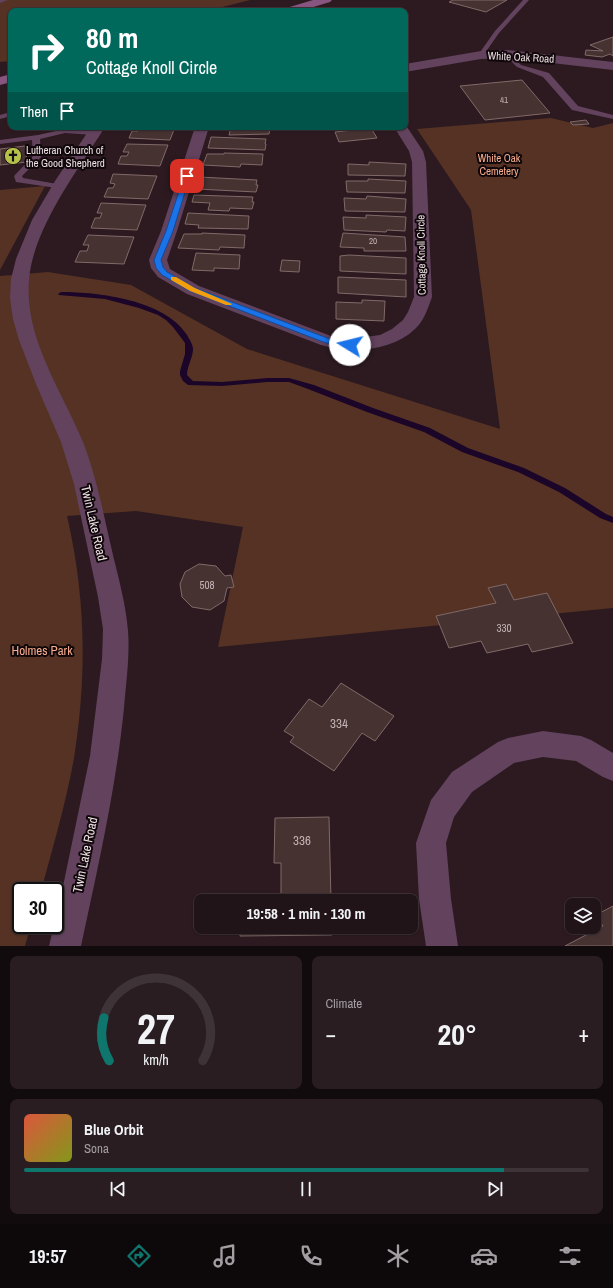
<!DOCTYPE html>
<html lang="en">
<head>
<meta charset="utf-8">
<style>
	:root { --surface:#211418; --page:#291d21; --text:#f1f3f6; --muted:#a29ea2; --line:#3e3337; --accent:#0f766e }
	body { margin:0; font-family:"Archivo Narrow",sans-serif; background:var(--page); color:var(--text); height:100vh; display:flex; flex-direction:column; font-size:15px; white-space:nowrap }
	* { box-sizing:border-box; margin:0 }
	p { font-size:13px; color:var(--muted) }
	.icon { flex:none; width:22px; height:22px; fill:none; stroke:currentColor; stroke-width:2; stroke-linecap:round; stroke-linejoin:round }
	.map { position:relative; height:946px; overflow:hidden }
	.drawer { display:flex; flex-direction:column; gap:10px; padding:10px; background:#120b0d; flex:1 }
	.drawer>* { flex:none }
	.top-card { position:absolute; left:8px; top:8px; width:400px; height:122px; border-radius:8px; box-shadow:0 1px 3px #0004,0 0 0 1px var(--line); background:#00695c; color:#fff; overflow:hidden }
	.buttons { position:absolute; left:565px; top:898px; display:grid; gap:8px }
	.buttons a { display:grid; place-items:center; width:36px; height:36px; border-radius:8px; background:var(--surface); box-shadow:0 1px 3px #0004,0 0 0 1px var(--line); font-size:20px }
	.speed { position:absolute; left:12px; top:882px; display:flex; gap:8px; font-size:20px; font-weight:700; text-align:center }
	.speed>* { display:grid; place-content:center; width:52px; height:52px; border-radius:50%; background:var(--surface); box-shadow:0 1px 3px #0004,0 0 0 1px var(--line); line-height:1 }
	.speed .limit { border:2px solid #111; border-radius:6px; background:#fff; color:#111 }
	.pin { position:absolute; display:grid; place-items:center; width:34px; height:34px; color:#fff; margin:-17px; border-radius:8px; box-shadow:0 2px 6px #0006 }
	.me { position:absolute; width:44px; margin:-22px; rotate:279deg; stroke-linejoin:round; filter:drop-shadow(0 0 3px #0008) }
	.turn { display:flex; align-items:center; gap:14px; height:84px; padding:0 12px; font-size:18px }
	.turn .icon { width:52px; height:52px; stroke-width:2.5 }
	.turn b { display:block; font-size:28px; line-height:34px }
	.then { display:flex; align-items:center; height:38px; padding:0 12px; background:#0003; gap:8px; font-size:15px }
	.big { font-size:30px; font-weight:700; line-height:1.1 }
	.drawer .card { flex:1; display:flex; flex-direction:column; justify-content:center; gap:6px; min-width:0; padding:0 14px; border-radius:8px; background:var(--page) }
	.drawer .dial { align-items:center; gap:0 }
	.dial svg { height:104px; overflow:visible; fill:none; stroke:var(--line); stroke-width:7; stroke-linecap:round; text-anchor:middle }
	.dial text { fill:var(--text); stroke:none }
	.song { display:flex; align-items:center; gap:12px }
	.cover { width:48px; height:48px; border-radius:6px; background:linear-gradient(135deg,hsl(10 70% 55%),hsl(70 70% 35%)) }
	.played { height:4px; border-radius:2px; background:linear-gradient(90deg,var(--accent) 85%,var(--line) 85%) }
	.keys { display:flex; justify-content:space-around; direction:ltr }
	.heat { display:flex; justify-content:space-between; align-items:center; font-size:22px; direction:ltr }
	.drawer .tiles { flex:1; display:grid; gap:10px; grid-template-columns:1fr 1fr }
	.card:last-child { grid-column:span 2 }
	.trip { position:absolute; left:194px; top:894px; width:224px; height:40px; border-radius:8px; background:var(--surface); box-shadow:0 1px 3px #0004,0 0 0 1px var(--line); font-weight:700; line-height:40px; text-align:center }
	.tab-bar { display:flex; height:64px; justify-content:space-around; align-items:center; background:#0d080a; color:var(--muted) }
	.tab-bar .icon { width:28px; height:28px }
	.tab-bar .active { color:var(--accent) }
	.tab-bar b { font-size:18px; color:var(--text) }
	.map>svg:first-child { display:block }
	.green { fill:#553223 }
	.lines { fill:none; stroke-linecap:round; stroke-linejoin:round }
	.stream { fill:#1b0629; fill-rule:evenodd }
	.building { fill:#473232; stroke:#816968 }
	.service { fill:#62425d; fill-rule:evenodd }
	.minor { fill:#62425d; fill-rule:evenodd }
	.secondary { fill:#87557f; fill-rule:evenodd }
	.route { fill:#1a73e8; stroke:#114b97 }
	.slow { fill:#f59e0b }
	.labels { text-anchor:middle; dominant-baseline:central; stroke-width:4; stroke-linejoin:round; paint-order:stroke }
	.far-number-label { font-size:9px; fill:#c4b4b7 }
	.far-street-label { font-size:11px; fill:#eddfe3; stroke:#0f070a }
	.far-poi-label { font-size:11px; fill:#eddfe3; stroke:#0f070a; text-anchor:start }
	.far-park-label { font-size:11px; fill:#f8ac8b; stroke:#0f070a }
	.number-label { font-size:11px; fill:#c4b4b7 }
	.street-label { font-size:13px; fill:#eddfe3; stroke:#0f070a }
	.park-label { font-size:13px; fill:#f8ac8b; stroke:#0f070a }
	.near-number-label { font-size:13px; fill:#c4b4b7 }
</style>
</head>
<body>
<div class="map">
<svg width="613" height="946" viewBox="0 0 613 946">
	<rect width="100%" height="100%" fill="#2c1a20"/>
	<g class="green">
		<polygon points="0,0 250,0 207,11 11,11 11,61 0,62"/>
		<path d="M551 118 593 128 613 123V608L218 647 243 527 136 511 67 516C86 598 87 675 74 758 66 803 53 847 41 891H21V925H31L25 946H0V276L48 272 131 285 247 349 500 429 471 210 417 129Z"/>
		<polygon points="45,186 0,270 0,190"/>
	</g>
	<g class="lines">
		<path class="stream" d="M61 292C99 292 165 300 187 335 189 339 193 344 193 349 193 358 187 366 187 375L193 381 222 382 267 378H289L314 385 373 408 430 428 468 448 524 468 565 488 606 514 613 517V523L600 518 559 492 518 472 462 452 424 432 367 412 308 389 289 382H267L222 386 188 385 183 381 180 375V371L185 354V343L173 327 166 320 158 315 139 308 105 299 59 295 58 294Z"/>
	</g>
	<g class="building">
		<polygon points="453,0 507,0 486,12 449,2"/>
		<polygon points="613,37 613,56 610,54 602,57 585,55 586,50 603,51 590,45"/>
		<polygon points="522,80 550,113 485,120 460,86"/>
		<polygon points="586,120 589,124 573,125 570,122"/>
		<polygon points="136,127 175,127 170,140 129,138 132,131 138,131 139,127"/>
		<polygon points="231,127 268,127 270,128 269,134 229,135"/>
		<polygon points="371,128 377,138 339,142 335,132"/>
		<polygon points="211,137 266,139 265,144 266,144 265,150 208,148"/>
		<polygon points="127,144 168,145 160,166 118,164 121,156 127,156 129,152 123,152"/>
		<polygon points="25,146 27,162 0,165 0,149"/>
		<polygon points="224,153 263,154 262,165 241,164 240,167 203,165 207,154 224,154"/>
		<polygon points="369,162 406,164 405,176 348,175 348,164 369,165"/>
		<polygon points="113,174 157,176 148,199 104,197 108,188 113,188 115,184 110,183"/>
		<polygon points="199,177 257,180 256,185 258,185 256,192 196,189"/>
		<polygon points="368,179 406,181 405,193 347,192 346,181 368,181"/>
		<polygon points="194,195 253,197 252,202 254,202 252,209 230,208 229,211 208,210 210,203 192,202"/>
		<polygon points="367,196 406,199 405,212 345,211 344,198 366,199"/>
		<polygon points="101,203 146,205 137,230 91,228 95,218 100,218 102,213 97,213"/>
		<polygon points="188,213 249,216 248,229 198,228 199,225 185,224"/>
		<polygon points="366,215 406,217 405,231 387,230 386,232 344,230 343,217 366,218"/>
		<polygon points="202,233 245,235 244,248 220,247 219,250 178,248 184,234 202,234"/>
		<polygon points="343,233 405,237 406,251 364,251 364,248 340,247"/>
		<polygon points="88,235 134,237 124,264 75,262 80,251 87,251 89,245 83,245"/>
		<polygon points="196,253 240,255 239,269 214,268 214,271 192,270"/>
		<polygon points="349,255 406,258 406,274 340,271 340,256"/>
		<polygon points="282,260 300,261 299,272 280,271"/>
		<polygon points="338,277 406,280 406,297 338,293"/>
		<polygon points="362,300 385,301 384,321 336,319 336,302 362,303"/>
		<polygon points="199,564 216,566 225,576 231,575 234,587 227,588 224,601 210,610 192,607 182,597 180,584 185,572"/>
		<polygon points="506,584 514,600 547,593 573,643 532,652 528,644 487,653 481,641 449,648 436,616 496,603 488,588"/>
		<polygon points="341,683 394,716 375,741 362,733 334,771 290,742 294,737 284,731 309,699 322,707"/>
		<polygon points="329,817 331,901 281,901 281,863 274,863 275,818"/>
		<polygon points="613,906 613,946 565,946 603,926 596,915"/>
		<polygon points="240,927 332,927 332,935 240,936"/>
	</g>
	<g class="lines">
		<g class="service">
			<polygon points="0,0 8,0 0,3"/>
			<polygon points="523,0 529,0 499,33 483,56 479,56 478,55 495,31"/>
			<polygon points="507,52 521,65 549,73 578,106 613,115 613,119 572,110 543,77 517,67 504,54"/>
			<polygon points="11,112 11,116 0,119 0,115"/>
			<polygon points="65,129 94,131 98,133 94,135 65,133 40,139 41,157 22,176 23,178 63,185 64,187 63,189 16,182 14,176 33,156 32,140 0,144 0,140 38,135"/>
		</g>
		<g class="minor">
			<polygon points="507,50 613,62 613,70 507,58 481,59 405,72 405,64 481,51"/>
			<path d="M405 124 423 151 426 162 432 297C428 308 424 321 415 329 391 352 351 353 321 345L187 294 158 277 151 268 149 260 161 231 195 127H209L177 231 167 260 170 269 199 286 331 336 358 338 380 335 392 329 403 320 408 312 414 297 412 162 409 151 394 127H405Z"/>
			<path d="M91 127H105C78 170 33 228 29 280 24 338 62 391 83 442 97 478 104 517 113 555 119 580 126 605 128 631 130 656 126 683 124 708 116 788 98 867 81 946H49L54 925H55L90 756 102 659 103 629 98 597 74 484 61 442 36 384 19 340 13 319 10 298 11 279 16 259 32 220 55 181Z"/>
			<polygon points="543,731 581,736 591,740 613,753 613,781 603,777 576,761 543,757 514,763 472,792 454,817 446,843 451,899 458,946 426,946 419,899 416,843 431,800 452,772 498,742 508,738"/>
		</g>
		<g class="secondary">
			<polygon points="313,0 332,0 330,2 300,11 281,11 283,9"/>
			<polygon points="11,74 11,82 0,85 0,77"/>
		</g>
	</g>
	<polygon class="route" points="187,174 190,176 173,231 161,260 163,267 167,272 195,288 330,339 352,343 352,346 326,343 190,291 162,275 156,268 154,260 166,231 184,176"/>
	<polygon class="slow" points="171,277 176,277 195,288 232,304 231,305 226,305 190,291 171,280"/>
	<defs>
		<symbol id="church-disc" viewBox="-11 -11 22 22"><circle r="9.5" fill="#b6c149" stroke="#0f070a"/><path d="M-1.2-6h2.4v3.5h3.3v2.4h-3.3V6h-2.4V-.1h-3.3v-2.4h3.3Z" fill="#111"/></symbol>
	</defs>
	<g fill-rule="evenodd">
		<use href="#church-disc" x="3" y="146" width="20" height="20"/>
	</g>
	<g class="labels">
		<g class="far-number-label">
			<text x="504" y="100">41</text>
			<text x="373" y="241">20</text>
		</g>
		<g class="far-street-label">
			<text transform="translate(521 57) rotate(3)">White Oak Road</text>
			<text transform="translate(421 255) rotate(-91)">Cottage Knoll Circle</text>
		</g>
		<g class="far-poi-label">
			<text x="26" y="150">Lutheran Church of<tspan x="26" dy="13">the Good Shepherd</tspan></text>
		</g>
		<g class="far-park-label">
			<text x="499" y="158">White Oak<tspan x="499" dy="13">Cemetery</tspan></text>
		</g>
		<g class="number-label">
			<text x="207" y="585">508</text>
			<text x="504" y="628">330</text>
		</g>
		<g class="street-label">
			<text transform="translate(94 523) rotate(77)">Twin Lake Road</text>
			<text transform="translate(85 855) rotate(-78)">Twin Lake Road</text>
		</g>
		<g class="park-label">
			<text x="42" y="650">Holmes Park</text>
		</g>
		<g class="near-number-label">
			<text x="339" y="723">334</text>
			<text x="302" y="840">336</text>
		</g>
	</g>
</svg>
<div class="buttons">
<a><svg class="icon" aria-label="layers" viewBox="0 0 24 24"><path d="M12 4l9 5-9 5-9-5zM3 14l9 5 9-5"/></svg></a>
</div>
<div class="speed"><div class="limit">30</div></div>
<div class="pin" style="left:187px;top:176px;background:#d93025"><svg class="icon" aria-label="arrive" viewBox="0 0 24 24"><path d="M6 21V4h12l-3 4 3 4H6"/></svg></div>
<svg class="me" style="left:350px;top:345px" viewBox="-20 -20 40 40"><circle r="19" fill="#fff"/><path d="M0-13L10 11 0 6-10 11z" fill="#1a73e8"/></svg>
<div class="trip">19:58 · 1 min · 130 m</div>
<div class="top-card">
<div class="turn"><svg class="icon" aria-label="right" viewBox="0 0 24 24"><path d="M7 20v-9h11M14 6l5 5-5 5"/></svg><div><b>80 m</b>Cottage Knoll Circle</div></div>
<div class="then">Then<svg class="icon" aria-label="arrive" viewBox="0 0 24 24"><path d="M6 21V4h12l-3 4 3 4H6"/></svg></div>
</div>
</div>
<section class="drawer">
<div class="tiles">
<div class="card dial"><svg viewBox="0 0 100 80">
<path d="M14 69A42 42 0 1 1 86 69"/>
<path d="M14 69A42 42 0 0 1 10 36" stroke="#0f766e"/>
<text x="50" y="56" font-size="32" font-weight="700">27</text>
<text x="50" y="72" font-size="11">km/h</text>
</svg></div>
<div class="card"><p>Climate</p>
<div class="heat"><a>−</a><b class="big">20°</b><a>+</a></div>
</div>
<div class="card">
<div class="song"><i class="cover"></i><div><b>Blue Orbit</b><p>Sona</p></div></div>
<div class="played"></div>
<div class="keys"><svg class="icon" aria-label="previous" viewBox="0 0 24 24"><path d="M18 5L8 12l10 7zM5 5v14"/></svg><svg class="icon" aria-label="pause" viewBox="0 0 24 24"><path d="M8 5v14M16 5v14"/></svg><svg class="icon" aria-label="next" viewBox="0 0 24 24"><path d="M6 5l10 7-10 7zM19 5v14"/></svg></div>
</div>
</div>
</section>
<nav class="tab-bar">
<b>19:57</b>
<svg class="icon active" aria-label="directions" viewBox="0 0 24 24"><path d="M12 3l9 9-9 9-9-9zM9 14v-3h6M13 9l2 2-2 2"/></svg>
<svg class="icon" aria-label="music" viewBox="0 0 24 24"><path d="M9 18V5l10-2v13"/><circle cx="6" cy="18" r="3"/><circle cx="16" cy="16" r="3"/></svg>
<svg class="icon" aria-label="phone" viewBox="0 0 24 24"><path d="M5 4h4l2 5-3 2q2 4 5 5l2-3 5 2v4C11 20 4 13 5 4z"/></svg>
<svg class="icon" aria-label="climate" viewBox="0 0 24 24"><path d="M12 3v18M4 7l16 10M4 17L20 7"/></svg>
<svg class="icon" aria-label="car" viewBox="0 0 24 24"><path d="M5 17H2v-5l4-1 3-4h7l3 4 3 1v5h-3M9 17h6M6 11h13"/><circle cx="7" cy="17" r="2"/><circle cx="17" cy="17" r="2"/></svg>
<svg class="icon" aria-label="filters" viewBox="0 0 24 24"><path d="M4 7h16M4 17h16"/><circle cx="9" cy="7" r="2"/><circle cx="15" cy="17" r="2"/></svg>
</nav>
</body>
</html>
